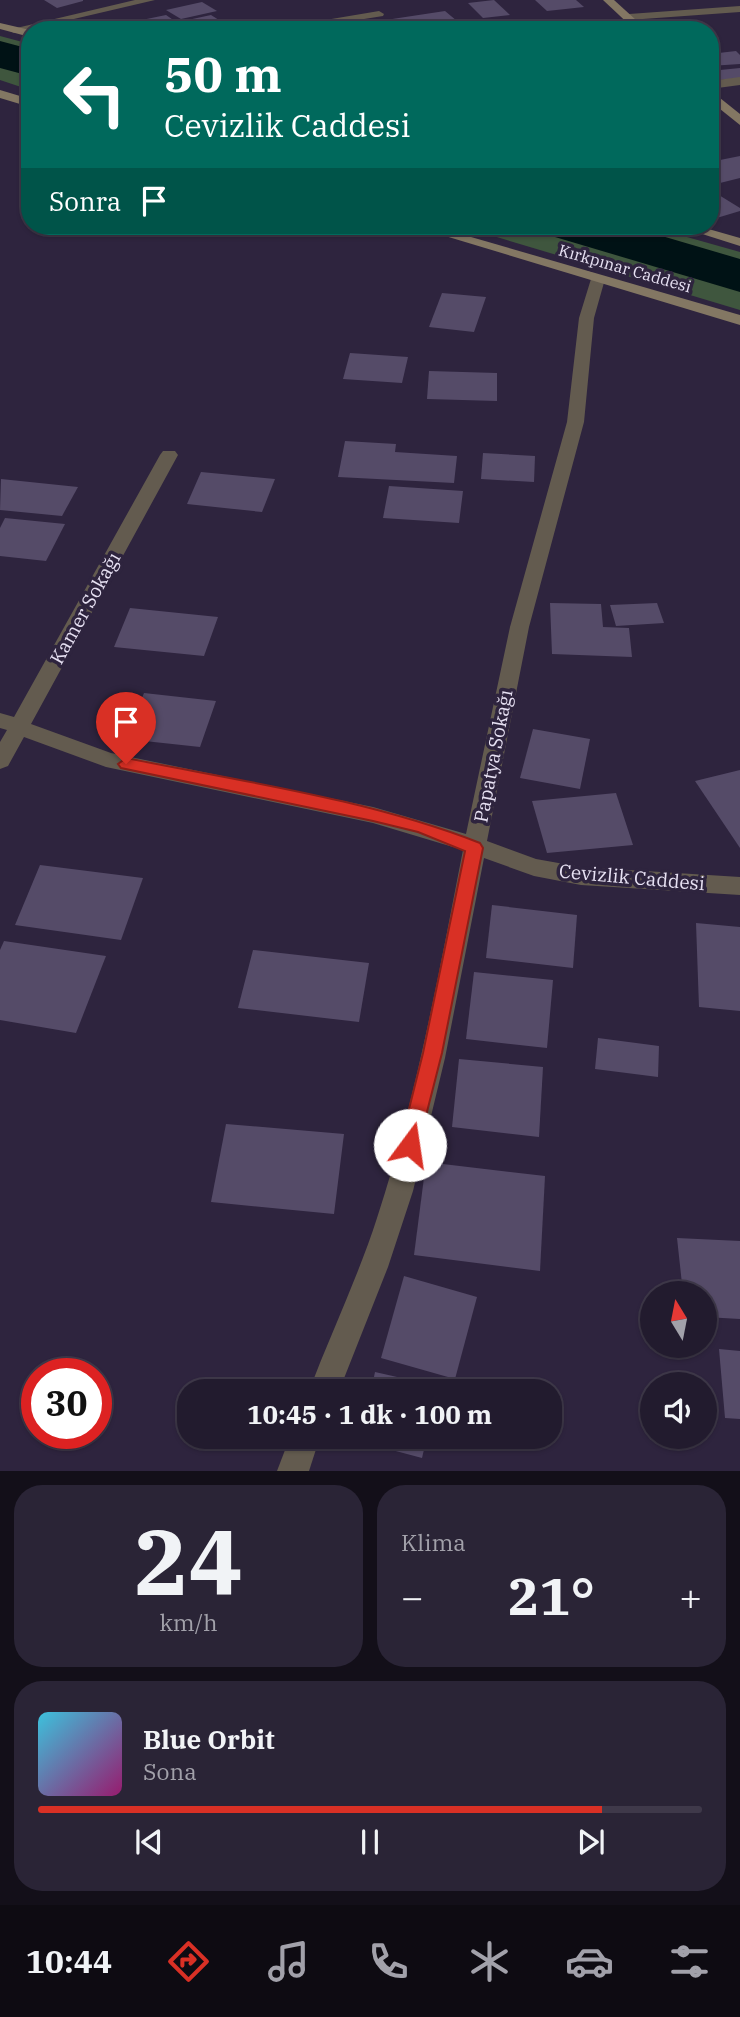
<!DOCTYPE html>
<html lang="tr">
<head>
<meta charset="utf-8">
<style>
	:root { --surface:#221b2e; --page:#2a2436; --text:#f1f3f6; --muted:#a2a1aa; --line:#3f394a; --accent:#d93025 }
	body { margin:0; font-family:"IBM Plex Serif",serif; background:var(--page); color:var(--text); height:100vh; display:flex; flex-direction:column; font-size:26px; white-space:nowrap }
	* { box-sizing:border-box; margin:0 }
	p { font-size:23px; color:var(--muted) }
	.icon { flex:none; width:38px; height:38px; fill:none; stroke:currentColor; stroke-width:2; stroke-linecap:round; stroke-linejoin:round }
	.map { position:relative; height:1471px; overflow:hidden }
	.details { display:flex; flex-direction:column; gap:14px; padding:14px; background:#130f19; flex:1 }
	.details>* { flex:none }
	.banner { position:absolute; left:21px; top:21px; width:698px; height:214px; border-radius:28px; box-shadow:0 2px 5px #0004,0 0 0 2px var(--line); background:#00695c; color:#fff; overflow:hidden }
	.needle { width:46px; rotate:350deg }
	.buttons { position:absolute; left:640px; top:1281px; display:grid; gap:14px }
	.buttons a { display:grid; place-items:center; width:77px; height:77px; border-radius:50%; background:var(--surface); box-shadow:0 2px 5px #0004,0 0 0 2px var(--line); font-size:35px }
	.speed { position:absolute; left:21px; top:1358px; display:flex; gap:14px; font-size:35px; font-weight:700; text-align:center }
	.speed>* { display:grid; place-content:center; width:91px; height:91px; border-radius:50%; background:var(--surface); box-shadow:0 2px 5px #0004,0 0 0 2px var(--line); line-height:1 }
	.speed .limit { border:10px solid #d22; background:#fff; color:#111 }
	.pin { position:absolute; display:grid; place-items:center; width:60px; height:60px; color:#fff; margin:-72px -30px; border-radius:50% 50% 50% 0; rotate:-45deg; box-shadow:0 0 7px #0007 }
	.pin .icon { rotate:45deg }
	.me { position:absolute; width:77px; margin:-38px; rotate:14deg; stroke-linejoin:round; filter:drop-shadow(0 0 5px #0008) }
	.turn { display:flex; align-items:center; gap:24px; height:147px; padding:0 28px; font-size:32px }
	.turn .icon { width:91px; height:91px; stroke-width:2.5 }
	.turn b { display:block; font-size:49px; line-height:60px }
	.then { display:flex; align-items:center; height:66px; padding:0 28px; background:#0003; gap:14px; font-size:26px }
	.big { font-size:52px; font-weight:800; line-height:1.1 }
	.details .widget { flex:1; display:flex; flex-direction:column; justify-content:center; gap:10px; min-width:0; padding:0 24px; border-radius:28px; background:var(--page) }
	.details .dial { align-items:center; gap:0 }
	.dial b { font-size:91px; line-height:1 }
	.song { display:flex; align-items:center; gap:21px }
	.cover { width:84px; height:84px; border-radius:10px; background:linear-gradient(135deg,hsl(190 70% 55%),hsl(320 70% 35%)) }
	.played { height:7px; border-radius:4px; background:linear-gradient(90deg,var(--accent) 85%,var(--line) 85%) }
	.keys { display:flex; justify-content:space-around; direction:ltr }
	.heat { display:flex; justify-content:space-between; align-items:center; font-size:38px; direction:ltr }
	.details .tiles { flex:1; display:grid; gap:14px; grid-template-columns:1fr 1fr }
	.widget:last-child { grid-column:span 2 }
	.trip { position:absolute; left:177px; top:1379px; width:385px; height:70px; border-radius:28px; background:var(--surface); box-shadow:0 2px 5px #0004,0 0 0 2px var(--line); font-weight:800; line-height:70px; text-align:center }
	.tab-bar { display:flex; height:112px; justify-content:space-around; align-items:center; background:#0e0b12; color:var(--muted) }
	.tab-bar .icon { width:49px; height:49px }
	.tab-bar .on { color:var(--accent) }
	.tab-bar b { font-size:32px; color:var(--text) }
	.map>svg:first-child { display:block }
	.green { fill:#3f563e }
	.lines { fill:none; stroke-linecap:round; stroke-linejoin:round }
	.river { fill:#001215; fill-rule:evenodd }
	.building { fill:#554b68 }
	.street { fill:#635b4f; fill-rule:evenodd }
	.secondary { fill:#837763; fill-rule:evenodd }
	.route { fill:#d93025; stroke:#8d1f18; stroke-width:2 }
	.labels { text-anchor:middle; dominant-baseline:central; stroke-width:7; stroke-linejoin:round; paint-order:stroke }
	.far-street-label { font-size:16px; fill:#e7e1f3; stroke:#2e243e }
	.street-label { font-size:19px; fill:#e7e1f3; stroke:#2e243e }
</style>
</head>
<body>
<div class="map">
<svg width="740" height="1471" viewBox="0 0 740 1471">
	<rect width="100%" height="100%" fill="#2e243e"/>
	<g class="green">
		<polygon points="0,36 30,44 30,90 0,80"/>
		<polygon points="460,226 648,226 740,252 740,310"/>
	</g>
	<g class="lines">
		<g class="river">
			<polygon points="0,41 30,49 30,76 0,68"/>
			<polygon points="547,226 628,226 740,259 740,292 555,237"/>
		</g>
	</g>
	<g class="building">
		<polygon points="44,0 83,0 83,1 57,8"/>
		<polygon points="494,0 510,15 483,18 468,3"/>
		<polygon points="535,0 576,0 584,7 547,11"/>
		<polygon points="202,2 217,11 181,19 166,10"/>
		<polygon points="445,11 457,21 424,26 429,30 389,30 379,21"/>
		<polygon points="166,15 188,30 122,30 137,25 132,22"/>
		<polygon points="211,15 230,27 196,30 183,21"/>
		<polygon points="374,22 383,30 347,30 343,26"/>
		<polygon points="736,51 740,55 740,64 710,66 710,54"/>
		<polygon points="740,68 740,78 720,80 710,71"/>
		<polygon points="740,156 740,178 720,183 710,176 710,162"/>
		<polygon points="714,192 740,208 740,211 710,220 710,193"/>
		<polygon points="442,293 486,297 474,332 429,327"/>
		<polygon points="350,353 408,357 402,383 343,379"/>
		<polygon points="429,371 497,373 497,401 427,399"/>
		<polygon points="345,441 396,444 395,452 457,456 454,483 338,477"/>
		<polygon points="483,453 535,456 534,482 481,479"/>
		<polygon points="201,472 275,479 262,512 187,504"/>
		<polygon points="1,479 78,487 62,516 0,510"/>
		<polygon points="389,486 463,491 459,523 383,518"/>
		<polygon points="5,518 65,524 46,561 0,556 0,528"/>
		<polygon points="550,603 601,604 603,627 629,628 632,657 552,654"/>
		<polygon points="657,603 664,623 616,626 610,605"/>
		<polygon points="130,608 218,617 204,656 114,647"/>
		<polygon points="144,693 216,701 200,747 126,739"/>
		<polygon points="533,729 590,739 580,789 520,778"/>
		<polygon points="740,770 740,848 695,781"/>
		<polygon points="616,793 633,845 547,853 532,801"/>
		<polygon points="40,865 143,878 121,940 15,925"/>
		<polygon points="492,905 577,915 573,968 486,958"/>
		<polygon points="696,923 740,927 740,1011 699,1007"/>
		<polygon points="4,941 106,956 76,1033 0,1020 0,950"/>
		<polygon points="253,950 369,963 359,1022 238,1008"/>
		<polygon points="474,972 553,980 547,1048 466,1039"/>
		<polygon points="598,1038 659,1046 658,1077 595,1069"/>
		<polygon points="459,1059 543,1067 539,1137 452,1127"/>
		<polygon points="226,1124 344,1134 334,1214 211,1202"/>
		<polygon points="426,1162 545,1176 540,1271 414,1255"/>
		<polygon points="677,1238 740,1241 740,1319 705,1317 705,1293 683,1293"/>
		<polygon points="404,1276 477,1297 455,1379 381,1358"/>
		<polygon points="719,1349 740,1351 740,1419 725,1418"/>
		<polygon points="375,1372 437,1386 436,1391 371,1391"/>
		<polygon points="359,1437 427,1437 422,1458 358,1441"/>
	</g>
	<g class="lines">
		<g class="street">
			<polygon points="135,0 155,0 14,33 8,30"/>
			<polygon points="740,6 740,12 629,20 623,17 629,14"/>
			<polygon points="379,11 384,14 383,16 295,30 266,30"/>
			<polygon points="740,77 740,85 710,89 710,81"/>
			<path d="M598 275 605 279 594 318 584 422 529 627 487 841 536 859 581 867 740 877V895L581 885 534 876 484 858 445 1058 413 1191 388 1267 339 1391H309C331 1333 358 1277 377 1218 416 1099 439 973 463 850L373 823 106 767 24 737 8 766 0 769V742L7 730 0 728V713L14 717 160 455 163 451H175L178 455 31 724 111 753 373 807 466 834 510 627 567 422 579 318 591 279Z"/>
			<polygon points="290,1437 320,1437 309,1471 277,1471"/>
		</g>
		<g class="secondary">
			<polygon points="603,0 614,0 647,30 635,30"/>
			<polygon points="0,23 30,30 30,37 0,29"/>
			<polygon points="0,90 30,99 30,107 0,98"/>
			<polygon points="710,90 740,114 740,125 710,101"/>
			<polygon points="412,226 433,226 740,315 740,325"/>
			<polygon points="677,226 698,226 740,238 740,246"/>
		</g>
	</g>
	<path class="route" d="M126 758C245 782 367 799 480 843L483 848 442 1053 417 1151 410 1154 403 1151 400 1145 423 1053 465 851 418 832 373 821 121 768 118 764Z"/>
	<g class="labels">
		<g class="far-street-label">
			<text transform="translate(625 268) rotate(16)">Kırkpınar Caddesi</text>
		</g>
		<g class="street-label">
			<text transform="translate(85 608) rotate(-61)">Kamer Sokağı</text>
			<text transform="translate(493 756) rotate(-79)">Papatya Sokağı</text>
			<text transform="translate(632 877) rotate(5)">Cevizlik Caddesi</text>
		</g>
	</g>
</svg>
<div class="buttons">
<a><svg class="needle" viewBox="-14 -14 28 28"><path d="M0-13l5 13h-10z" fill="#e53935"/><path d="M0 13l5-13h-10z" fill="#a2a1aa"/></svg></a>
<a><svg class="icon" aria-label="sound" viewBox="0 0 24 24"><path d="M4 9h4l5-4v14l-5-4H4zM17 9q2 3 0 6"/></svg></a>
</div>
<div class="speed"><div class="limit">30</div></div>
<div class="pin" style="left:126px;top:764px;background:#d93025"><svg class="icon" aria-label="arrive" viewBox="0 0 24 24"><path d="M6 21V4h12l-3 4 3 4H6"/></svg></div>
<svg class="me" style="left:410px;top:1145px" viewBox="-20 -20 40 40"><circle r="19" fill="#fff"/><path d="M0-13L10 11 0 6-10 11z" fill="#d93025"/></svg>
<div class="trip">10:45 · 1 dk · 100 m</div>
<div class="banner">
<div class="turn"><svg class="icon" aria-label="left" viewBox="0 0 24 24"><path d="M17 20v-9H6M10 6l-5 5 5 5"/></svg><div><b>50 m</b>Cevizlik Caddesi</div></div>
<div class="then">Sonra<svg class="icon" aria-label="arrive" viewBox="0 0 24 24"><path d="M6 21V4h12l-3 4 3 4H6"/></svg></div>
</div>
</div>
<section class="details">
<div class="tiles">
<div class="widget dial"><b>24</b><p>km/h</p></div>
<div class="widget"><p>Klima</p>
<div class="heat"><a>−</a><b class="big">21°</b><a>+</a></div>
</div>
<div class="widget">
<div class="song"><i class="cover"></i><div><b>Blue Orbit</b><p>Sona</p></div></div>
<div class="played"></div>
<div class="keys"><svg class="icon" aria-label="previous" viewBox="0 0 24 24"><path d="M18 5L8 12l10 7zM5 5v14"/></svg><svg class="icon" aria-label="pause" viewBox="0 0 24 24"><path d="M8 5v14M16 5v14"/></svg><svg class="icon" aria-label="next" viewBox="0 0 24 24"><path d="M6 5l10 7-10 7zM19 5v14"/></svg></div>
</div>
</div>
</section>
<nav class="tab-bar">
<b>10:44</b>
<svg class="icon on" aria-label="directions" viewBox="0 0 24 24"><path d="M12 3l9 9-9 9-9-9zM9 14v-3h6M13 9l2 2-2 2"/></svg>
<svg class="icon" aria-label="music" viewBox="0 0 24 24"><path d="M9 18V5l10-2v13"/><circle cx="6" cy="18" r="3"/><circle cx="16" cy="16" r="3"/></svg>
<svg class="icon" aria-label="phone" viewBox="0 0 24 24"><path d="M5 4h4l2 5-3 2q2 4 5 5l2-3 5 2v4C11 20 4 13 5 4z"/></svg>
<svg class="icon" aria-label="climate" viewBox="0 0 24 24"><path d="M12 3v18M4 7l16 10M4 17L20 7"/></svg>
<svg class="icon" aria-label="car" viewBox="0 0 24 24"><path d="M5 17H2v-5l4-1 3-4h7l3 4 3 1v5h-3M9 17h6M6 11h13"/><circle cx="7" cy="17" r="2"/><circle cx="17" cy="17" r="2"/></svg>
<svg class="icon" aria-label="filters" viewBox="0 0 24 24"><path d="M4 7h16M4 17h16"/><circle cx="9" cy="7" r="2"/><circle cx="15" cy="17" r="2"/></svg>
</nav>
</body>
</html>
